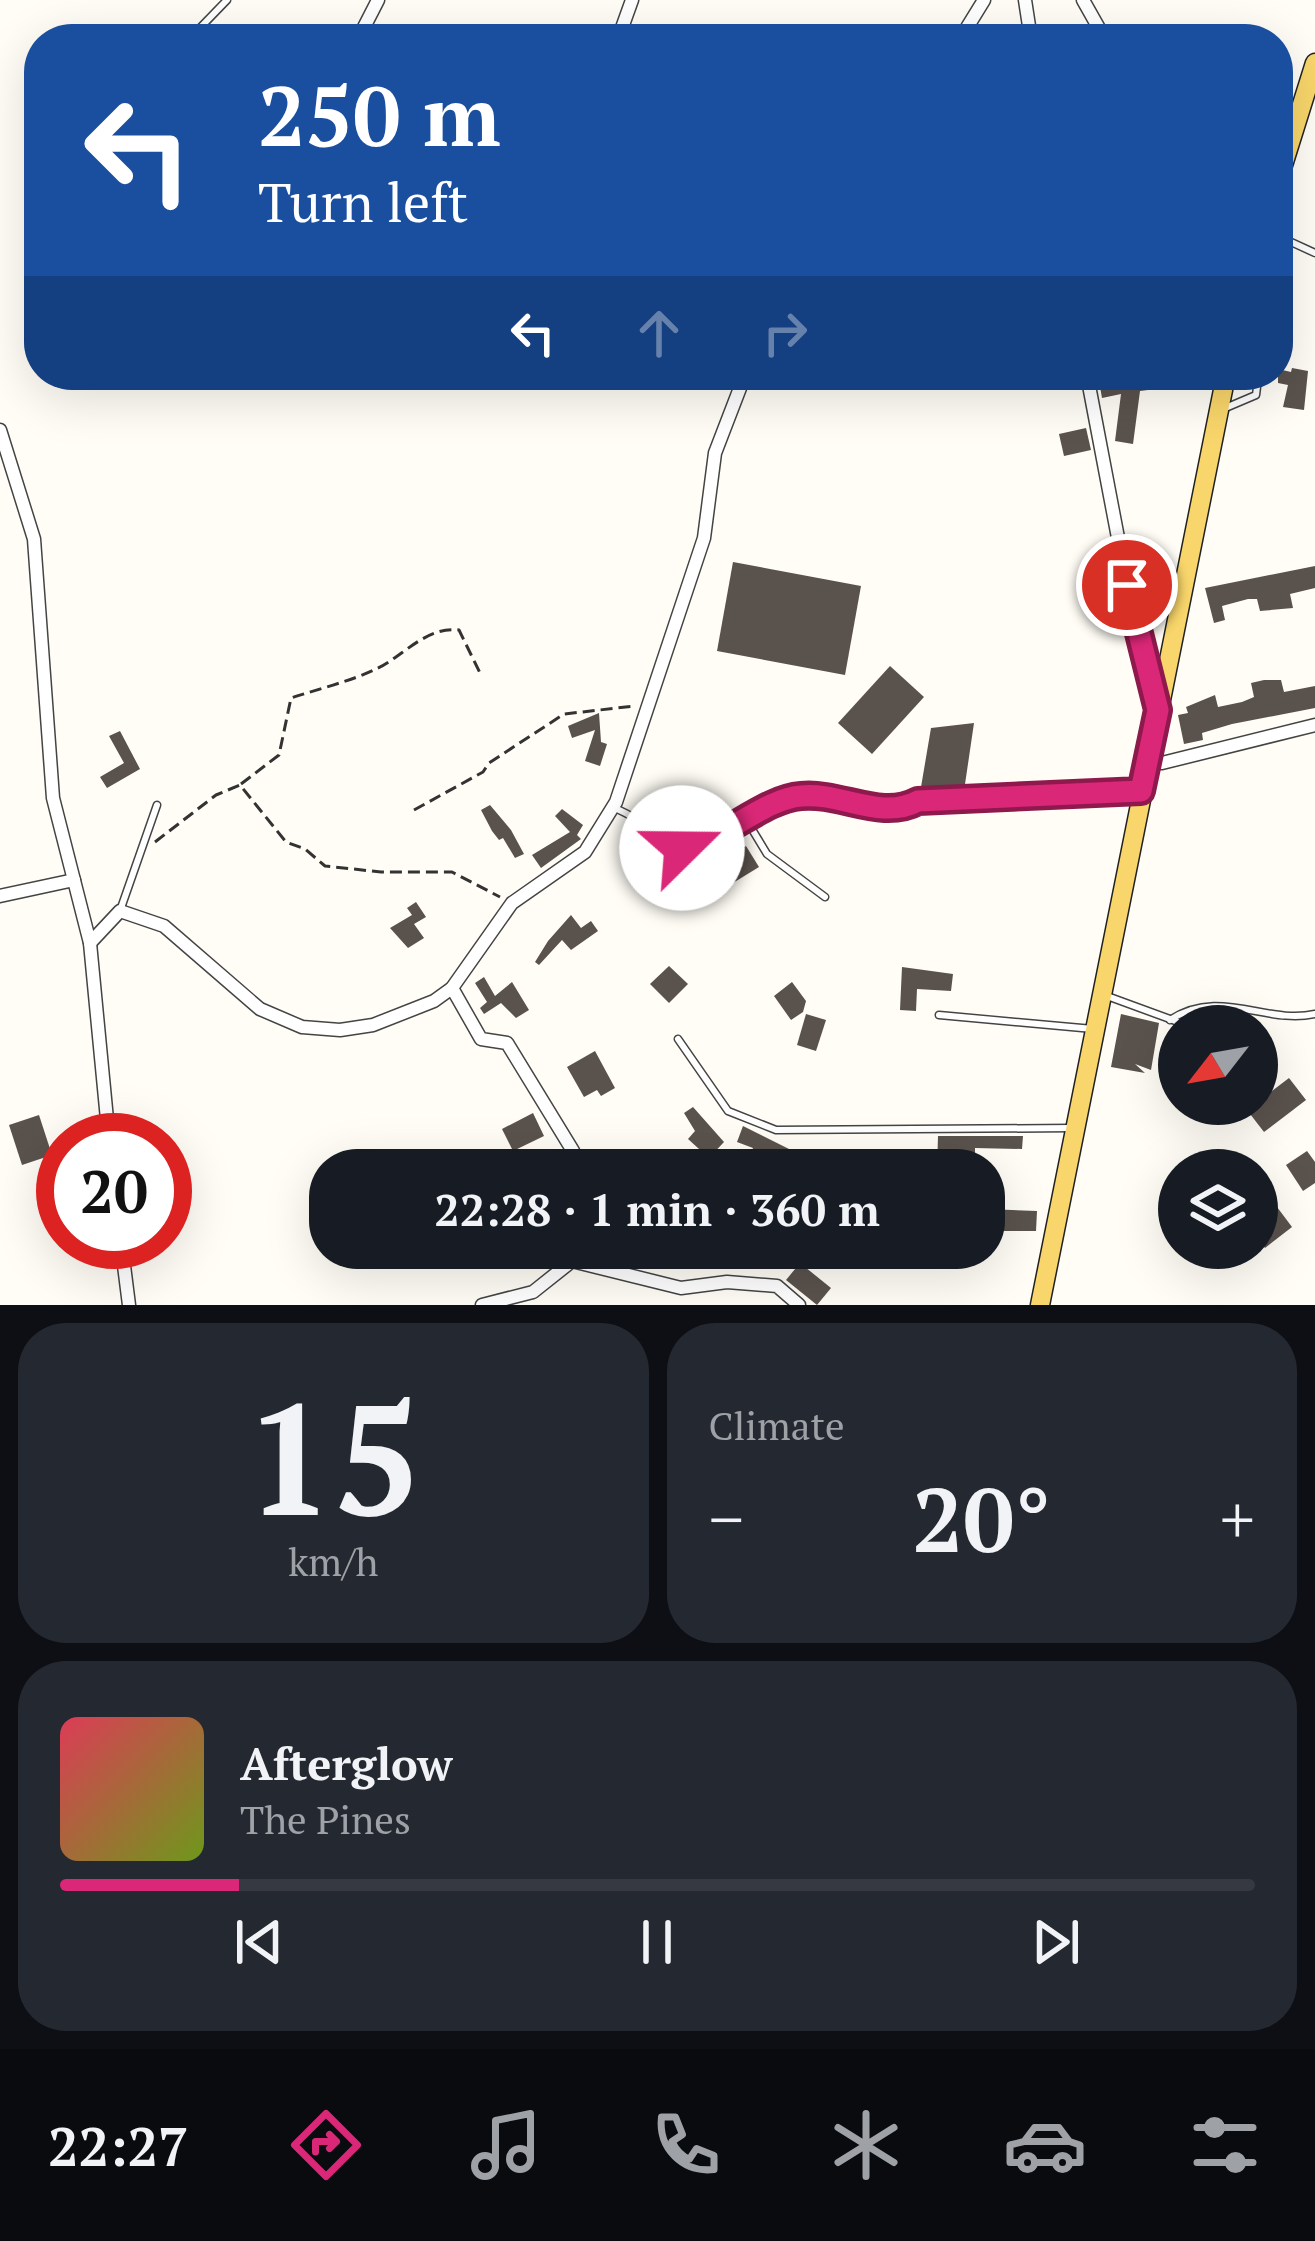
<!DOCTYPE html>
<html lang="en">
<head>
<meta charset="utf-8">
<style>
	:root { --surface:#171b24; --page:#242831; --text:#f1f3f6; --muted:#9ea1a6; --line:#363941; --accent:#db2777 }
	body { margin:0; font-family:"PT Serif",serif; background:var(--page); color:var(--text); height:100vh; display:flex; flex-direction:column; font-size:45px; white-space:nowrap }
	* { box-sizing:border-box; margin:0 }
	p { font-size:39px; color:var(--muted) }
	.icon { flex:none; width:66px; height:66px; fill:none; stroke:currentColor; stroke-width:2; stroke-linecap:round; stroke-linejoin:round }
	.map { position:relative; height:1305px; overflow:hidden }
	.details { display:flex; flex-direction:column; gap:18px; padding:18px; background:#0d0f14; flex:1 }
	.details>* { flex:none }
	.banner { position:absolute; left:24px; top:24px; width:1269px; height:366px; border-radius:48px; box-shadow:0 12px 48px #0002; background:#1a4fa0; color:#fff; overflow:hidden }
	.needle { width:78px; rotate:239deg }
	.buttons { position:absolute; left:1158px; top:1005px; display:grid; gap:24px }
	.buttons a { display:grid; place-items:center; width:120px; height:120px; border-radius:50%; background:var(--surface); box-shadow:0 12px 48px #0002; font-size:60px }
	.speed { position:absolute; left:36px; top:1113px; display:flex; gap:24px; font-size:60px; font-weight:700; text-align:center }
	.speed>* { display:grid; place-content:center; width:156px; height:156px; border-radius:50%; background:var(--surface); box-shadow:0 12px 48px #0002; line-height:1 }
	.speed .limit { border:18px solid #d22; background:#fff; color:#111 }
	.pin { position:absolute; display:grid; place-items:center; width:102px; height:102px; color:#fff; margin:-51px; border:6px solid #fff; border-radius:50%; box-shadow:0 3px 12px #0007 }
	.me { position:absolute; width:132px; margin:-66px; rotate:68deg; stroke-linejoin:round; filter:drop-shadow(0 0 9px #0008) }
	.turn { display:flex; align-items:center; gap:42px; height:252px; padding:0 36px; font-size:54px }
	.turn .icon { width:156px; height:156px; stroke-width:2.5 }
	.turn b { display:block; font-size:84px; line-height:102px }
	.lanes { display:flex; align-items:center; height:114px; padding:0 36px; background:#0003; justify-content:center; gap:60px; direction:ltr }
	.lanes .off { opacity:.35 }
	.big { font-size:90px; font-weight:600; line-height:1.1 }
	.details .widget { flex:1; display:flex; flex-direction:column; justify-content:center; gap:18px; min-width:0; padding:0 42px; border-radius:48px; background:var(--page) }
	.details .dial { align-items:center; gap:0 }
	.dial b { font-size:156px; line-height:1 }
	.song { display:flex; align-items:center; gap:36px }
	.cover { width:144px; height:144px; border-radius:18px; background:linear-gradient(135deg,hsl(350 70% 55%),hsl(80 70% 35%)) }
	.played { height:12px; border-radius:6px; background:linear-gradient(90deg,var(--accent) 15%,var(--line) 15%) }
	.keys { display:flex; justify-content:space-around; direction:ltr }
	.heat { display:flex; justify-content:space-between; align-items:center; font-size:66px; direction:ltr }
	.details .tiles { flex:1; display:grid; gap:18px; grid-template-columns:1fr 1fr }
	.widget:last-child { grid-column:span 2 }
	.trip { position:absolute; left:309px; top:1149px; width:696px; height:120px; border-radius:48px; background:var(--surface); box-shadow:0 12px 48px #0002; font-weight:600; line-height:120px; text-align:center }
	.tabs { display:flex; height:192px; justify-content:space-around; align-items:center; background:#090b0e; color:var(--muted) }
	.tabs .icon { width:84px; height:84px }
	.tabs .current { color:var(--accent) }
	.tabs b { font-size:54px; color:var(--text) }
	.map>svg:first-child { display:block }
	.building { fill:#5a524d }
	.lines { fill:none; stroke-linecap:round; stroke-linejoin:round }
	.lane-casing { stroke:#444; stroke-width:9 }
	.street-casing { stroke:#444; stroke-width:15 }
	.primary-casing { stroke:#222; stroke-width:21 }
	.path { stroke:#333; stroke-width:3; stroke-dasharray:12 6; stroke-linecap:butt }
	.lane { stroke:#fff; stroke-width:6 }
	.street { stroke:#fff; stroke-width:12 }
	.primary { stroke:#f9d66b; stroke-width:18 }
	.route-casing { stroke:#8e194d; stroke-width:30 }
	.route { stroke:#db2777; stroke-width:21 }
</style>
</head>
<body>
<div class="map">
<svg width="1315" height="1305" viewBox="0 0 1315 1305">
	<rect width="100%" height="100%" fill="#fffdf5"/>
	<g class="building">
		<polygon points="1292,368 1308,371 1304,410 1283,407 1288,385 1278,383 1278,369 1291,372"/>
		<polygon points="1098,375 1154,375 1156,389 1140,391 1133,444 1115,441 1121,394 1102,398"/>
		<polygon points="1086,428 1091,450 1064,456 1059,434"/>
		<polygon points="733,562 861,586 845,675 717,651"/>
		<polygon points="1315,566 1315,588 1290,594 1293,608 1260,611 1257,599 1248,599 1222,606 1225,620 1214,623 1205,588"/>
		<polygon points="890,666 924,697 872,754 838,723"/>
		<polygon points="1264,680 1281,680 1284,692 1315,686 1315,708 1232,724 1202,733 1203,740 1184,744 1178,715 1188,713 1186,707 1215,695 1218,707 1242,702 1254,697 1251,683"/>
		<polygon points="599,713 601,742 607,744 600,766 585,761 595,730 572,738 568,726"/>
		<polygon points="974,723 964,791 920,793 931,728"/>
		<polygon points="120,731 140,769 107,788 100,777 124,763 109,736"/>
		<polygon points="490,805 511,830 524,854 515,858 503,838 499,840 492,831 481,810"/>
		<polygon points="562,809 583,825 577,835 581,839 541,868 532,855 570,832 555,816"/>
		<polygon points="746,846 759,867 728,886 716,865"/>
		<polygon points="416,902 426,917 414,924 424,938 408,948 390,928 412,915 407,908"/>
		<polygon points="571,915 581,928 591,921 598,931 571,950 562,940 539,965 535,962 548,941"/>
		<polygon points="669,966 688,984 669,1003 650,984"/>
		<polygon points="902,967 953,974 951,991 917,989 916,1011 900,1010"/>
		<polygon points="484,977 495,996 512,982 529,1010 516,1018 501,1003 484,1014 480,1008 487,1002 475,983"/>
		<polygon points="792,982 806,1001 803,1012 791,1020 774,996"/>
		<polygon points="806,1014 826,1020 816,1051 797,1045"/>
		<polygon points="1121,1014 1159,1023 1151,1070 1135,1064 1145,1073 1111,1067"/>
		<polygon points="595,1051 615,1088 601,1096 597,1090 584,1097 567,1067"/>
		<polygon points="1289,1078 1306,1100 1264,1132 1247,1110"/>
		<polygon points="693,1107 724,1142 709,1158 688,1139 695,1131 684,1113"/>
		<polygon points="533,1113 544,1136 513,1151 502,1129"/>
		<polygon points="39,1115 52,1155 22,1165 9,1125"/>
		<polygon points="743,1126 795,1152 787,1170 744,1170 753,1148 737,1142"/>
		<polygon points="938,1136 1023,1136 1022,1149 975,1148 975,1170 937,1170"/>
		<polygon points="1307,1151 1315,1162 1315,1183 1303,1191 1286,1165"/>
		<polygon points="1277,1207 1292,1227 1265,1248 1257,1238 1257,1223"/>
		<polygon points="987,1209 1037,1211 1036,1231 987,1231"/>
		<polygon points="800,1263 831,1288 817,1305 786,1280"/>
	</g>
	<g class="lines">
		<defs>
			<g id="lane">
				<polyline points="197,31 227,0"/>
				<polyline points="1278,236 1315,253"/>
				<polyline points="1223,409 1256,395 1257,387"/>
				<path d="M615 808C690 842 659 866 747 821L767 854 825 897"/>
				<path d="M747 821C766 811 786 795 808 795 846 795 884 820 918 801L1138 791"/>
				<polyline points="121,908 157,805"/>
				<polyline points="1107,996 1189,1026"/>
				<polyline points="939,1015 1093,1029"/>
				<path d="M1170 1020C1220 987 1266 1025 1315 1014"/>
				<polyline points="678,1039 728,1111 776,1130 1073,1128"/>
			</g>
			<g id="street">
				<polyline points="1025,0 1031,39"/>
				<polyline points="1083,0 1105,39"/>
				<polyline points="358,39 378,0"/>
				<polyline points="618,39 632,0"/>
				<polyline points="960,39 984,0"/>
				<polyline points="1087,375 1127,585 1156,702"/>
				<polyline points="0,430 34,539 53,798 90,943 109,1140"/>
				<polyline points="1149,762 1162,763 1315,725"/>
				<polyline points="0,896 74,880"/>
				<polyline points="90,943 120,911 164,926 260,1009 302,1027 340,1030 373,1025 434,1001 452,988 512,903 585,852 616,802 704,538 715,453 745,375"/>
				<polyline points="452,988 481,1039 507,1043 573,1151 577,1170"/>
				<polyline points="121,1242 129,1305"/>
				<polyline points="572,1261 681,1288 727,1282 777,1286 799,1305"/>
				<polyline points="482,1305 533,1292 572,1261 570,1248"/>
			</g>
			<g id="primary">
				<polyline points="1278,181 1315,63"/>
				<polyline points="1040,1305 1226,375"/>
			</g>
		</defs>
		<use href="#lane" class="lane-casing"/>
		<use href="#street" class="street-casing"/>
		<use href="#primary" class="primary-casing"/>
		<g class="path">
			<path d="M241 784 279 755 291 698C318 689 348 682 374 670 402 658 425 626 459 630L480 673"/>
			<polyline points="414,810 483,772 489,763 564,714 635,706"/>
			<polyline points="155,842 216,795 240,785 286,842 305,849 325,866 381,872 452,872 500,897"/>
		</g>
		<use href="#lane" class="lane"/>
		<use href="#street" class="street"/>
		<use href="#primary" class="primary"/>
	</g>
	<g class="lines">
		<defs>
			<path id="route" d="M682 848C724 840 763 799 801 796 841 792 881 821 918 801L1141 791 1158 710 1127 585"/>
		</defs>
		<use href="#route" class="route-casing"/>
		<use href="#route" class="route"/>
	</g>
</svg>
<div class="buttons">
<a><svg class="needle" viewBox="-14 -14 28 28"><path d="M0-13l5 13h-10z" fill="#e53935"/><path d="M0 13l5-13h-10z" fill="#9ea1a6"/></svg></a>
<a><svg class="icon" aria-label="layers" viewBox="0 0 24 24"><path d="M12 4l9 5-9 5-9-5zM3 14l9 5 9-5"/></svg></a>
</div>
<div class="speed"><div class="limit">20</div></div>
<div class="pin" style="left:1127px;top:585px;background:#d93025"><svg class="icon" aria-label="arrive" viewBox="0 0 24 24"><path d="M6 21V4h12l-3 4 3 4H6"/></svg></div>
<svg class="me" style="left:682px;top:848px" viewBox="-20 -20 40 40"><circle r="19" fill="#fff"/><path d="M0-13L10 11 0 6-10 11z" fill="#db2777"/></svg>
<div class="trip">22:28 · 1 min · 360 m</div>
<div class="banner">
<div class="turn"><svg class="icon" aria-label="left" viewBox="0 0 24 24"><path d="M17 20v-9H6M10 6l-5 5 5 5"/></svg><div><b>250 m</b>Turn left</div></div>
<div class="lanes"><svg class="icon" aria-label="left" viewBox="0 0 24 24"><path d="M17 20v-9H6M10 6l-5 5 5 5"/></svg><svg class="icon off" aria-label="ahead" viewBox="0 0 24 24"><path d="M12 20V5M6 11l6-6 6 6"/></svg><svg class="icon off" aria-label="right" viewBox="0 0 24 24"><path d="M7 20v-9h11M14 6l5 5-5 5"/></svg></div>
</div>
</div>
<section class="details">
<div class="tiles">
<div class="widget dial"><b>15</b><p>km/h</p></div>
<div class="widget"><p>Climate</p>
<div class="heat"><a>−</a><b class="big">20°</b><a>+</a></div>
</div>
<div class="widget">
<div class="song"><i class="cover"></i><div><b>Afterglow</b><p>The Pines</p></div></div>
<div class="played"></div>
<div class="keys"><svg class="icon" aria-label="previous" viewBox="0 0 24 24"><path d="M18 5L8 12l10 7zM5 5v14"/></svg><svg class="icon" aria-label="pause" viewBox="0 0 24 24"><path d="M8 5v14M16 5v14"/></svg><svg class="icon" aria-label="next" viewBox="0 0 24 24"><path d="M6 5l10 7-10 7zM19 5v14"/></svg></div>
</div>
</div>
</section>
<nav class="tabs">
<b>22:27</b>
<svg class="icon current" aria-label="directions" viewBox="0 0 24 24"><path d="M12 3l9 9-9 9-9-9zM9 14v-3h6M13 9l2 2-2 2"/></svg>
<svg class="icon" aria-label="music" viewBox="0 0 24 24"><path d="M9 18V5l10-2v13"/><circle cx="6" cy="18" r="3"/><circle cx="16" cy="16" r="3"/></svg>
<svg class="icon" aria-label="phone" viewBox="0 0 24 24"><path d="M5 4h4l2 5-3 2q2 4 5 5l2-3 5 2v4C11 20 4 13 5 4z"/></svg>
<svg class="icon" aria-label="climate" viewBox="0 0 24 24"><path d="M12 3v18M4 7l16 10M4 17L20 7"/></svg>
<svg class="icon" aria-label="car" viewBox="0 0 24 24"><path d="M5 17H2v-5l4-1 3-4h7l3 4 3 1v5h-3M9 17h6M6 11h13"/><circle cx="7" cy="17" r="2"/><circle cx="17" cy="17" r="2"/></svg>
<svg class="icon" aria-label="filters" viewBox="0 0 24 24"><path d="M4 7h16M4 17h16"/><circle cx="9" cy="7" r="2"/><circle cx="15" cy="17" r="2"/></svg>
</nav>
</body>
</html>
